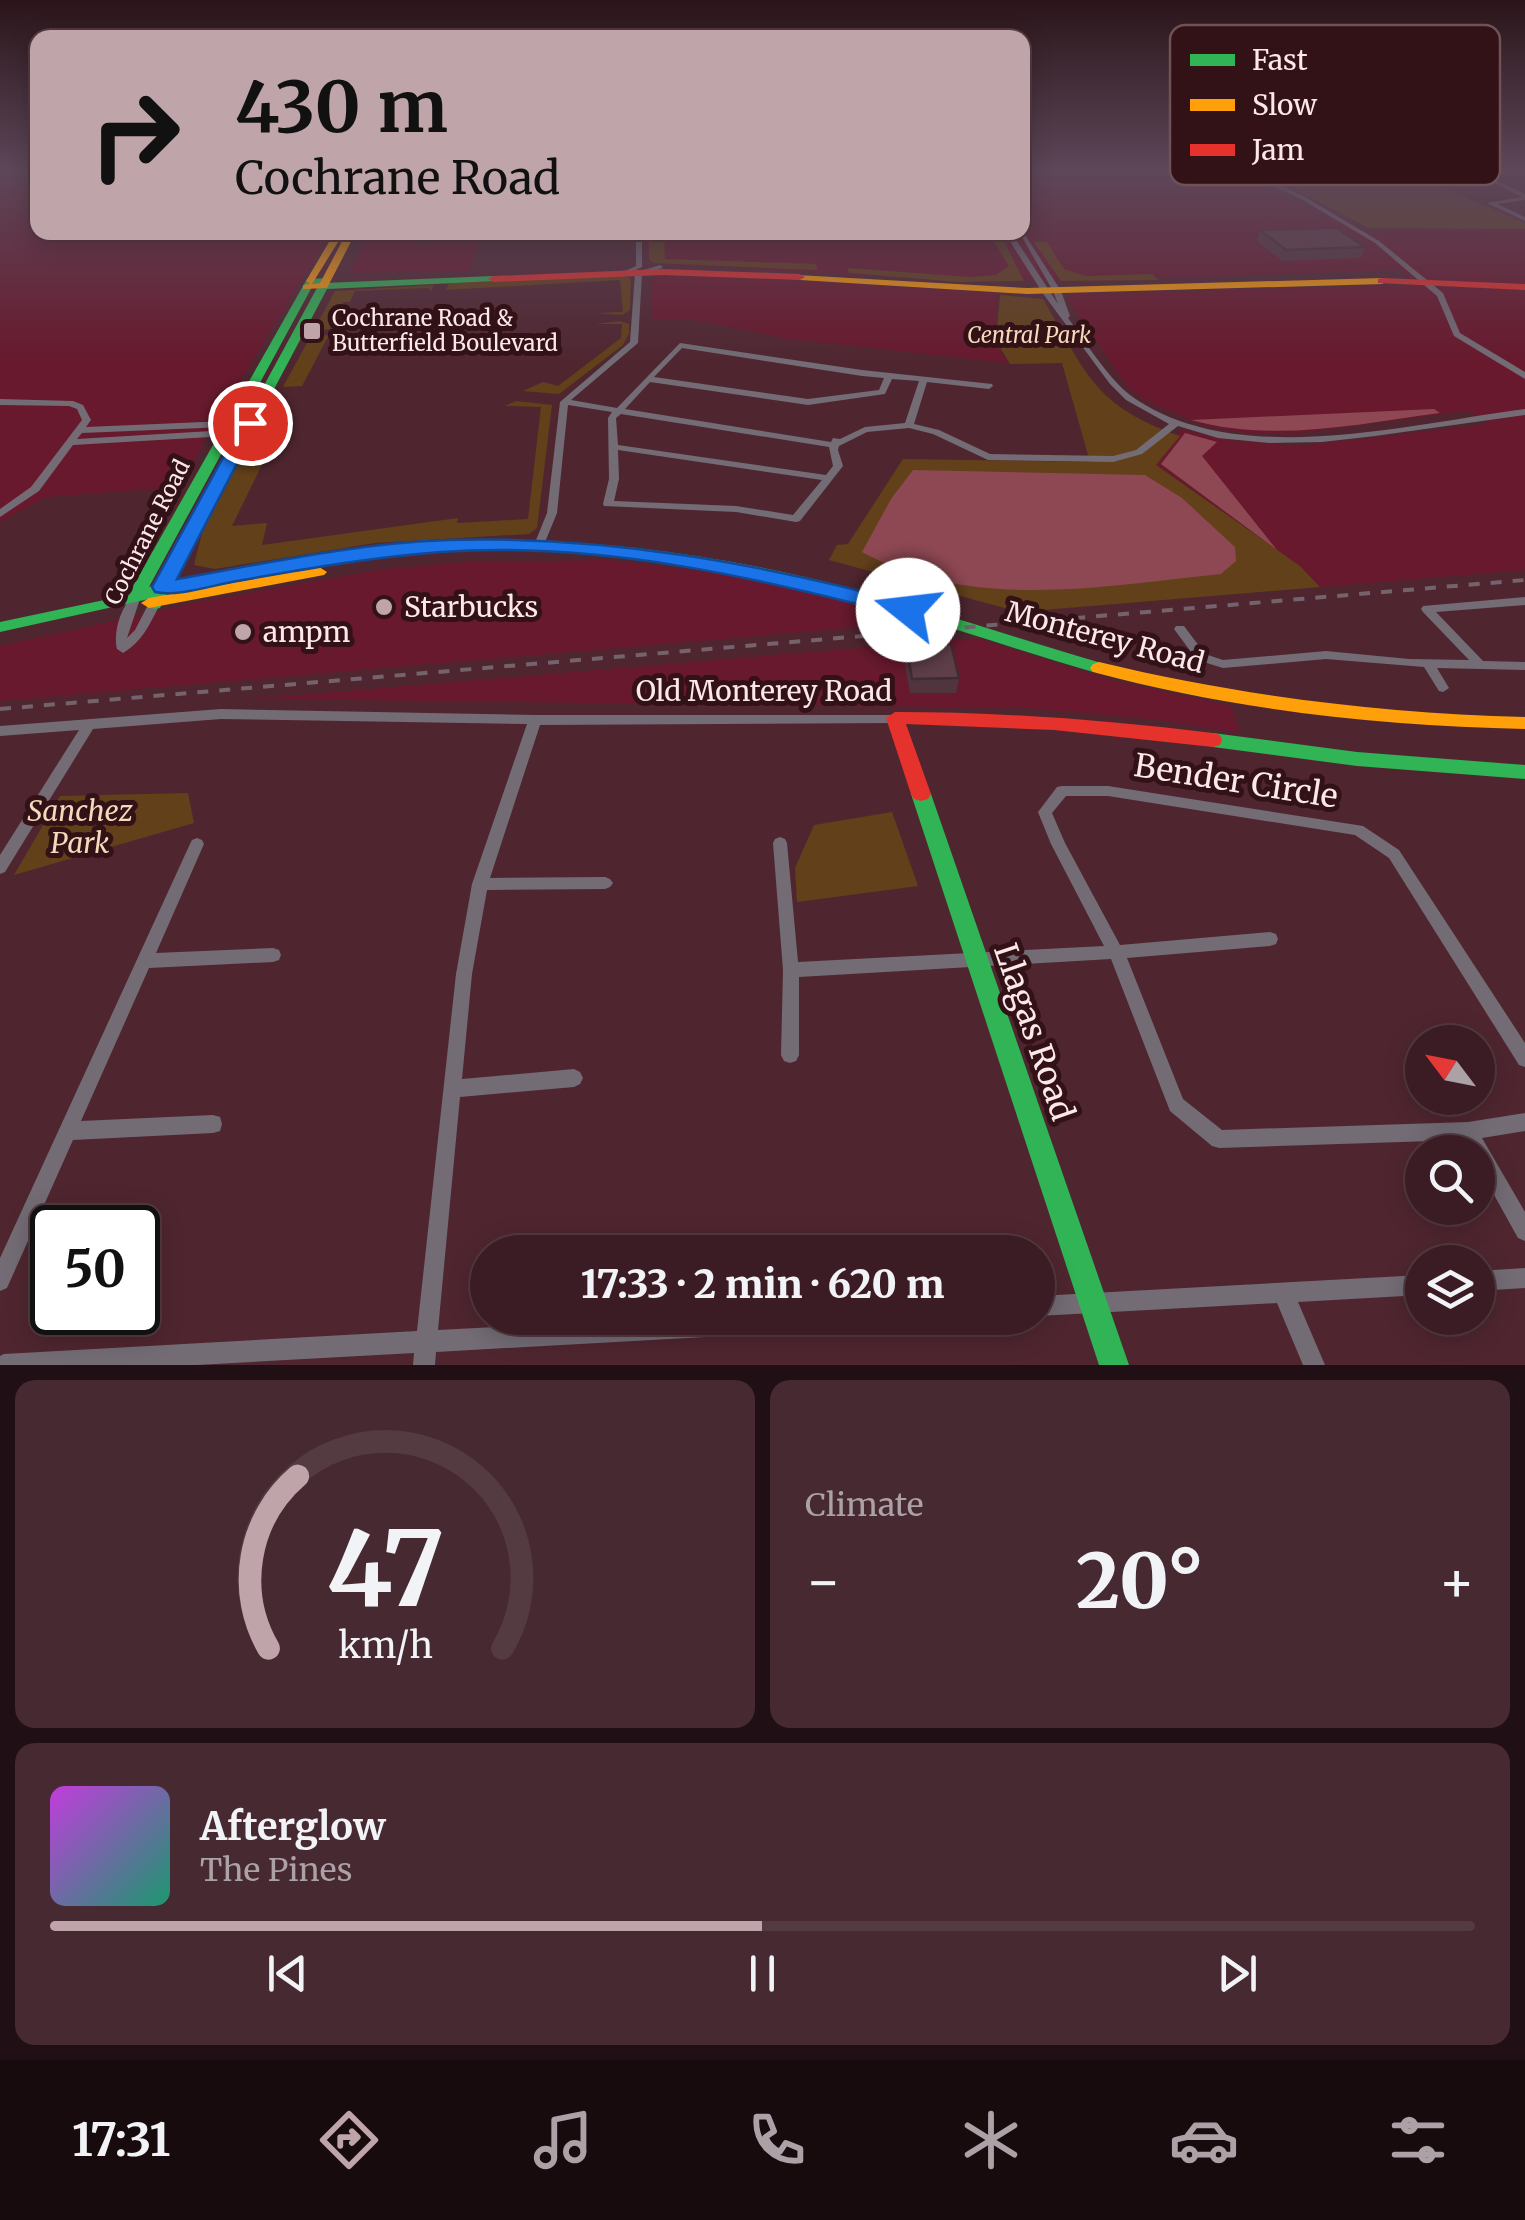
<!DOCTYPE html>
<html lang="en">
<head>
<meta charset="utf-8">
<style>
	:root { --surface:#3b1c24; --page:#462931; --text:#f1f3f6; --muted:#aca1a6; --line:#543a41; --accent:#bfa4a9 }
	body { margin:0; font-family:Merriweather,serif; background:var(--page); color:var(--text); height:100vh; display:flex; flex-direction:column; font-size:38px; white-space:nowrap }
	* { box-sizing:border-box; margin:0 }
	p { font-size:32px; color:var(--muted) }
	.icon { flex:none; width:55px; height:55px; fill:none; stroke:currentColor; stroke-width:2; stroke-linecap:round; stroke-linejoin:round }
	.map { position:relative; height:1365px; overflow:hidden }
	.side { display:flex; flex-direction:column; gap:15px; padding:15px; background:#200f14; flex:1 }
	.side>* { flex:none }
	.hud { position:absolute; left:30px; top:30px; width:1000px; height:210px; border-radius:20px; box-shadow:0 5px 25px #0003,0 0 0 2px var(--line); background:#bfa4a9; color:#111; overflow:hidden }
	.needle { width:65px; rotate:302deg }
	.buttons { position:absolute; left:1405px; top:1025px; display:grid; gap:20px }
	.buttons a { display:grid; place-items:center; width:90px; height:90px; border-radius:50%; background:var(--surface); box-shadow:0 5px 25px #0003,0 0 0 2px var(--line); font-size:50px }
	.speed { position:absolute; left:30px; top:1205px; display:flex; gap:20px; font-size:50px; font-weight:700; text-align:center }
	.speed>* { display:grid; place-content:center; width:130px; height:130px; border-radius:50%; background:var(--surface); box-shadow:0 5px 25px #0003,0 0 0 2px var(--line); line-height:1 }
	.speed .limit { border:5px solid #111; border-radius:15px; background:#fff; color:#111 }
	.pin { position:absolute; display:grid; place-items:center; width:85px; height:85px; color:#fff; margin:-42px; border:5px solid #fff; border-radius:50%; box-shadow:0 2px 10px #0007 }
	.me { position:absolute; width:110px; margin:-55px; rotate:286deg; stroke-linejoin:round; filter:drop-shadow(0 0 8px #0008) }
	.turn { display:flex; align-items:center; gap:35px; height:210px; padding:0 40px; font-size:45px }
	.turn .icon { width:130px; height:130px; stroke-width:2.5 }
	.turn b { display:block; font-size:70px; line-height:85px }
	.big { font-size:75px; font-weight:800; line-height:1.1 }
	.side .tile { flex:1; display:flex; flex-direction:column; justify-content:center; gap:15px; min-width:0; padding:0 35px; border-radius:20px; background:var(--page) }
	.side .dial { align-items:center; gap:0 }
	.dial svg { height:260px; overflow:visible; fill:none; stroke:var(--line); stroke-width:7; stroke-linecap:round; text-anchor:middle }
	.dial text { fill:var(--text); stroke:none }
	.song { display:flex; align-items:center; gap:30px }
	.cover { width:120px; height:120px; border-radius:15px; background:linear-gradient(135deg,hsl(290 70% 55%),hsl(160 70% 35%)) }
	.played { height:10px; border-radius:5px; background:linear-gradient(90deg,var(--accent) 50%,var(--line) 50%) }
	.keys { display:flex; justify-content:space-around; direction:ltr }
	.heat { display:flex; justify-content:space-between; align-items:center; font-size:55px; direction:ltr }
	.side .tiles { flex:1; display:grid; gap:15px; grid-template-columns:1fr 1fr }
	.tile:last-child { grid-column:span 2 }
	.trip { position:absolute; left:470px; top:1235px; width:585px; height:100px; border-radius:50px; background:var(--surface); box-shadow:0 5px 25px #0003,0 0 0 2px var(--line); font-weight:800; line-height:100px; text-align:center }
	.tabs { display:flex; height:160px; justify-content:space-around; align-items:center; background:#180b0e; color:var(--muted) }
	.tabs .icon { width:70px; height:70px }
	.tabs .selected { color:var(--accent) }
	.tabs b { font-size:45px; color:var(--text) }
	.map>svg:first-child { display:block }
	.built { fill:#68192d }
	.green { fill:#62401a }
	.water { fill:#8e4853 }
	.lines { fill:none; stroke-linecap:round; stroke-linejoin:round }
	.street { fill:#736c75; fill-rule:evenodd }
	.fast { fill:#30b455; fill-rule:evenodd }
	.slow { fill:#ff9f0a; fill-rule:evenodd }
	.jam { fill:#e5322d; fill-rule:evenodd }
	.rail { stroke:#74636c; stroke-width:4; stroke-dasharray:11 11; stroke-linecap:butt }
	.wall { fill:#50353f }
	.building { fill:#5d3e49; stroke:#412b33; stroke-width:2.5 }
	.route { fill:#1a73e8; stroke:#114b97; stroke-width:2.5 }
	.poi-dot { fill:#bfa4a9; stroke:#321117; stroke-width:4 }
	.labels { text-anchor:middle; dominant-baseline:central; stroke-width:10; stroke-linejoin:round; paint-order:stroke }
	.far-poi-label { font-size:22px; fill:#fce8ea; stroke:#321117; text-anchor:start }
	.far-park-label { font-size:22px; font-style:italic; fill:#f4d9ba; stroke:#321117 }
	.far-street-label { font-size:22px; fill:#fce8ea; stroke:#321117 }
	.poi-label { font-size:28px; fill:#fce8ea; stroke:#321117; text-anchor:start }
	.street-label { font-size:28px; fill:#fce8ea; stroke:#321117 }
	.park-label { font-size:28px; font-style:italic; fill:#f4d9ba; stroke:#321117 }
	.near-street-label { font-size:32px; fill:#fce8ea; stroke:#321117 }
	.key { fill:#321117; stroke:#6f5256; stroke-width:2.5 }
	.key-label { font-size:28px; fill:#fce8ea }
</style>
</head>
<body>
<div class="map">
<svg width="1525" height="1365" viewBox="0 0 1525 1365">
	<rect width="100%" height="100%" fill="#4f2630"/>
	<g class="built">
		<polygon points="0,172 37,172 38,232 115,233 107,243 122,232 331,233 219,415 180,487 46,497 0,522"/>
		<polygon points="1023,172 1401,172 1251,178 1354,231 1525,228 1525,570 1320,587 1300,566 1154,463 1182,429 1226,440 1299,446 1488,424 1468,411 1293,434 1253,434 1205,426 1145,400 1127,386 1067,299 1075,294 1415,285 1398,270 1080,281 930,279 659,264 650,261 640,233 1022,232"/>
		<polygon points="367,233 425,233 415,245 478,243 470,271 350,273"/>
		<polygon points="662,275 735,276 998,293 994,340 1008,363 787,339 690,319 651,319 652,279"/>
		<polygon points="608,560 719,573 799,588 920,622 0,701 0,646 204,601 384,569 467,562"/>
		<polygon points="977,638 1110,680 1231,706 1240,733 1159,720 1027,708 252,699"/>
	</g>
	<g class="green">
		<polygon points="1407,172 1525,223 1525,229 1369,228 1271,177"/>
		<polygon points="649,233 664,233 665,259 816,264 817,270 653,263 649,259"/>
		<polygon points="989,233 1000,233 1024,281 959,282 849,273 847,268 971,277 996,275 1009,266"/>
		<polygon points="1034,242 1047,242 1064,269 1086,276 1152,274 1158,280 1061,281"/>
		<polygon points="623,276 631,278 630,310 622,315 596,313 623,312 620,280 446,290 449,283"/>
		<polygon points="434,285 431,291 428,288 355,291 350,302 343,302 330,329 321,330 319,336 329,335 302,386 283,387 335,291"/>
		<path d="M1000 295 1043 299C1086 373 1094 406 1180 436L1156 465 1300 566 1320 587 1019 612 829 560 837 545 848 544 903 459 1090 462 1062 363 1010 364 996 341Z"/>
		<polygon points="620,321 629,324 629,333 623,345 559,394 523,391 543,382 558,386 621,338 622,324 595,324"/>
		<polygon points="516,401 552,405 537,528 529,534 375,543 215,569 194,565 202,533 249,442 257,435 278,432 232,526 267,523 262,545 458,518 457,523 528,519 541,407 505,406"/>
		<polygon points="188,793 194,823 14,875 60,796"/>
		<polygon points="892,812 918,886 797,902 795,868 814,825"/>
	</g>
	<g class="water">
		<path d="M1434 409 1440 413C1357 424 1274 443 1191 420Z"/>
		<polygon points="1185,433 1217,442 1202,456 1277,550 1161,464"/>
		<path d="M913 470 1145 475 1182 498 1235 547 1236 561 1221 574C1104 586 972 612 862 552L891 499Z"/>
	</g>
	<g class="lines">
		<g class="street">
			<polygon points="1244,172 1252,172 1305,197 1379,241 1443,293 1460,333 1525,372 1525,379 1454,336 1437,296 1375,243 1301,199"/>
			<polygon points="1489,172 1520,172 1486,176 1525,194 1525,200 1497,204 1525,217 1525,221 1487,203 1522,197 1479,176 1434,179 1431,177"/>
			<path d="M1022 230 1061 291 1070 316 1068 318C1085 341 1108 378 1130 395 1234 471 1407 424 1525 409V415L1375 436 1322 442 1269 443 1218 438 1178 426 1142 454 1113 462 988 460 933 434 909 428 867 432 839 446 838 450 843 466 800 521 796 522 736 512 604 506 603 504 609 479 608 418 612 412 568 405 557 513 543 547H535L534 545 547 513 560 402 630 342 635 273 660 265 663 267 662 268 642 274 638 343 571 400 617 408 680 343 862 370 992 384 993 386 989 389 927 382 914 424 939 430 990 454 1113 456 1136 450 1169 424 1126 400 1110 384 1044 295 1004 232H1011L1058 304 1053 291 1019 232H1022ZM682 348 862 376 884 378 879 390 808 399 654 377ZM892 379 919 381 905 423 865 427 840 439 833 438 831 442 625 409 650 382 808 405 885 394ZM621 414 829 447 833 466 826 475 618 445 616 418ZM618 450 822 480 793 515 736 506 614 501 619 479Z"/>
			<polygon points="636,232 642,232 642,267 627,274 624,272 625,271 636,266"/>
			<polygon points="0,399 73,401 83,405 91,420 86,427 250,420 255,423 250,426 82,433 77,439 245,429 250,432 245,435 73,445 39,491 0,517 0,509 31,487 82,420 77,409 69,406 0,405"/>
			<path d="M134 595 140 599 127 638 135 630 150 601H158L160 604C150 624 142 642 123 653L117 649C113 632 121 606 134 595Z"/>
			<polygon points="1525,597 1525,605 1436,612 1483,661 1525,662 1525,670 1437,668 1449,688 1443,692 1439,691 1424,667 1326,659 1223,668 1197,660 1174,629 1176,626 1184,626 1205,654 1223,660 1326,651 1409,659 1469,660 1423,612 1421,609 1423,606"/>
			<polygon points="221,709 535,715 900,715 901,718 895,723 540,725 490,878 605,877 610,879 613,883 610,887 605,889 487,890 472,974 462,1079 574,1069 580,1072 583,1078 580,1084 574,1087 460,1097 438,1330 667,1318 858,1318 855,1325 848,1329 436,1352 435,1365 413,1365 414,1353 197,1365 0,1365 0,1356 4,1354 417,1331 456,974 472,884 527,724 221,719 93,729 5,872 0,874 0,855 79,730 0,736 0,726"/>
			<polygon points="1062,786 1108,786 1363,826 1399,850 1525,1043 1525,1067 1519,1065 1389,858 1355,835 1108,796 1066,796 1052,813 1065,843 1120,945 1270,932 1276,934 1278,939 1276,944 1270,946 1127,958 1183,1099 1222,1130 1468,1122 1525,1113 1525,1131 1482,1138 1525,1212 1525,1241 1518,1238 1478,1166 1478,1152 1470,1152 1463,1140 1219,1148 1212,1146 1170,1111 1111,959 799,977 799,1055 796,1061 790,1063 784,1061 781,1055 783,970 773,843 775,839 780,837 785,839 787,843 798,962 1104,946 1051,844 1038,812 1057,787"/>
			<polygon points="197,838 202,840 204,844 156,953 273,948 279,950 281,955 279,960 273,962 149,968 81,1121 213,1115 220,1117 222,1124 220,1131 213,1133 73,1140 7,1288 0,1291 0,1258 190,844 192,840"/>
			<polygon points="1525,1268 1525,1288 1478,1291 1478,1271"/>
			<polygon points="1422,1275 1422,1295 1298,1302 1325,1365 1303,1365 1277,1303 1038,1316 1038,1296"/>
		</g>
		<g class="fast">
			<path d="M493 276 498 279 497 281 327 289 173 580C273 562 373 542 474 540 603 538 733 557 858 590 941 612 1022 640 1105 664L1108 668 1105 672H1093C1010 648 929 619 846 597 725 564 595 545 469 549 367 553 268 572 168 591L160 608 154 609 146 604 149 599 0 632V622L128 595 307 279 328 278 329 280 324 283ZM323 283 318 286 156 584 149 587 312 287 314 284Z"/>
			<polygon points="1213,733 1357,752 1525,765 1525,779 1357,766 1213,747 1206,745 1204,740 1206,735"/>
			<polygon points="921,787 928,789 931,794 1129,1365 1099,1365 911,794 914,789"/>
		</g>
		<g class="slow">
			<polygon points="335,232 343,234 312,284 320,283 347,232 356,232 327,288 303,289 303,285 310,284 306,281"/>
			<polygon points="797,275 1027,288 1382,278 1387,281 1382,284 1027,294 800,280 795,277"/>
			<polygon points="319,567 327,572 324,575 149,608 141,603 149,598"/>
			<path d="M1099 662C1240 696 1380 713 1525 717V729C1379 726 1234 710 1093 672L1090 668 1093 664Z"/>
		</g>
		<g class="jam">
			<polygon points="662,269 800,274 805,277 800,280 662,275 493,282 488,279 493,276"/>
			<polygon points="1382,278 1525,284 1525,290 1378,283 1378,279"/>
			<path d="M895 712C1002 712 1107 720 1213 733L1220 735 1222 740 1220 745 1213 747 1054 730 906 724 931 794 928 799 921 801 914 799 911 794 886 718Z"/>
		</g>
		<polyline class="rail" points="0,709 1525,580"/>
	</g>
	<g class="wall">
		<polygon points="1260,230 1365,247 1360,258 1282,261 1257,241"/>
		<polygon points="906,644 959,678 956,693 910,693 904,659"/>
	</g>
	<g class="building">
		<polygon points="1337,228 1365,247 1286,250 1260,230"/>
		<polygon points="906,644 951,644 959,678 912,679"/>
	</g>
	<linearGradient id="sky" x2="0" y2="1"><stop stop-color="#2b151a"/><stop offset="0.47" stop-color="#5d4759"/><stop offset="1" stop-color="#5d4759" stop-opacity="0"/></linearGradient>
	<rect width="1525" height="363" fill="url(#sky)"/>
	<path class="route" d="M250 418 258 423 177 579C267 563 357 543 448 540 607 535 763 564 915 605L918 610 908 617C756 577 599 541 441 552 372 557 305 569 237 581 213 585 178 597 155 592L152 587 242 423Z"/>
	<g class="poi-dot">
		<rect x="302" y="321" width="20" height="20" rx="5"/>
		<circle cx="384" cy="607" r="10"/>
		<circle cx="243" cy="632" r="10"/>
	</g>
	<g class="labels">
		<g class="far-poi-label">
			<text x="332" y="318">Cochrane Road &amp;<tspan x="332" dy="25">Butterfield Boulevard</tspan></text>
		</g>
		<g class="far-park-label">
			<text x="1029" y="335">Central Park</text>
		</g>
		<g class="far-street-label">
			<text transform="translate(147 532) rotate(-63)">Cochrane Road</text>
		</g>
		<g class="poi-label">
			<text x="404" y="607">Starbucks</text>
			<text x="263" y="632">ampm</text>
		</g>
		<g class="street-label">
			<text transform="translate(1105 637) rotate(15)">Monterey Road</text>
			<text x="764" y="691">Old Monterey Road</text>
		</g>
		<g class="park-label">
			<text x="80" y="811">Sanchez<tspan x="80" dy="32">Park</tspan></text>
		</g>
		<g class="near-street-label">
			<text transform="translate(1236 781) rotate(9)">Bender Circle</text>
			<text transform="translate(1034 1032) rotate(71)">Llagas Road</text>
		</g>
	</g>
	<rect x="1170" y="25" width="330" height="160" rx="15" class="key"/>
	<rect x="1190" y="54" width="45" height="12" fill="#30b455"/>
	<rect x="1190" y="99" width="45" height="12" fill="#ff9f0a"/>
	<rect x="1190" y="144" width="45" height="12" fill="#e5322d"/>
	<g class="key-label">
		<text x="1252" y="70">Fast</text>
		<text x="1252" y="115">Slow</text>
		<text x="1252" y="160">Jam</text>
	</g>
</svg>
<div class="buttons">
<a><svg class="needle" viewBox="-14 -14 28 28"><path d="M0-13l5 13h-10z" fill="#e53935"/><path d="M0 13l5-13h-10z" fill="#aca1a6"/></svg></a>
<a><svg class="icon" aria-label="search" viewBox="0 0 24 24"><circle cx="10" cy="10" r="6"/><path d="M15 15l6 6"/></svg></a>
<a><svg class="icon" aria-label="layers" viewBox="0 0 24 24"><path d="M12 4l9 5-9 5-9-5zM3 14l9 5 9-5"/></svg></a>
</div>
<div class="speed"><div class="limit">50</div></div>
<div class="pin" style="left:250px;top:423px;background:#d93025"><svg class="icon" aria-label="arrive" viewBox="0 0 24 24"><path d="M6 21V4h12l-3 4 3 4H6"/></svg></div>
<svg class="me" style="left:908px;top:610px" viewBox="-20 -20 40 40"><circle r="19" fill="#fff"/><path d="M0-13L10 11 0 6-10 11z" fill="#1a73e8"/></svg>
<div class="trip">17:33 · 2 min · 620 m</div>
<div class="hud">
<div class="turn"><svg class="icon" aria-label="right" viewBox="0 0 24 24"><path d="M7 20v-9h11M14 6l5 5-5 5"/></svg><div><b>430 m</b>Cochrane Road</div></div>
</div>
</div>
<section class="side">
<div class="tiles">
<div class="tile dial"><svg viewBox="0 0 100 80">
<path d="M14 69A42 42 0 1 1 86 69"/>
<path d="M14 69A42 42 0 0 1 23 16" stroke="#bfa4a9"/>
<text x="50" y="56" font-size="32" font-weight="700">47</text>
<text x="50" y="72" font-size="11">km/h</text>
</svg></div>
<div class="tile"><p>Climate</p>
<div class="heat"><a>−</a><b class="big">20°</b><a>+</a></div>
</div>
<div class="tile">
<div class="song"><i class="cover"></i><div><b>Afterglow</b><p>The Pines</p></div></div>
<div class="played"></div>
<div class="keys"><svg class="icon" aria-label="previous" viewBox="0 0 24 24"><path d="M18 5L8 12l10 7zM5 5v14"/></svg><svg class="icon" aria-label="pause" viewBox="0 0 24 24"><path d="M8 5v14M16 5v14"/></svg><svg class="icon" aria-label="next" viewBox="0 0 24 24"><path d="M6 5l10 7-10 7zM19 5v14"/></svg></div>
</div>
</div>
</section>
<nav class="tabs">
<b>17:31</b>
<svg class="icon selected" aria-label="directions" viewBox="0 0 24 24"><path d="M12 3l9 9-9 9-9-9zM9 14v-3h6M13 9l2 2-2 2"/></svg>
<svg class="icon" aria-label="music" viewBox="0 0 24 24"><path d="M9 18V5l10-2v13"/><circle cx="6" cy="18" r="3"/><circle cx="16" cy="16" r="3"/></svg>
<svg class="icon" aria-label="phone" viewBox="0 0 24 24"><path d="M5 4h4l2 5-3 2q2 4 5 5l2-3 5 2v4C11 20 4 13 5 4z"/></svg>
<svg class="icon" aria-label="climate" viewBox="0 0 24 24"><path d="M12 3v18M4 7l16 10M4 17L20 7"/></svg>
<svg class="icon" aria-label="car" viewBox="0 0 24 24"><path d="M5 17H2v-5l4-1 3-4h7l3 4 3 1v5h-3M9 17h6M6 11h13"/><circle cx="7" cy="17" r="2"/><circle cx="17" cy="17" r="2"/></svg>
<svg class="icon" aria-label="filters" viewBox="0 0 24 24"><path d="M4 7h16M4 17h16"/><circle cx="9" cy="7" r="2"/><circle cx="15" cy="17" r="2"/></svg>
</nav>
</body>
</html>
